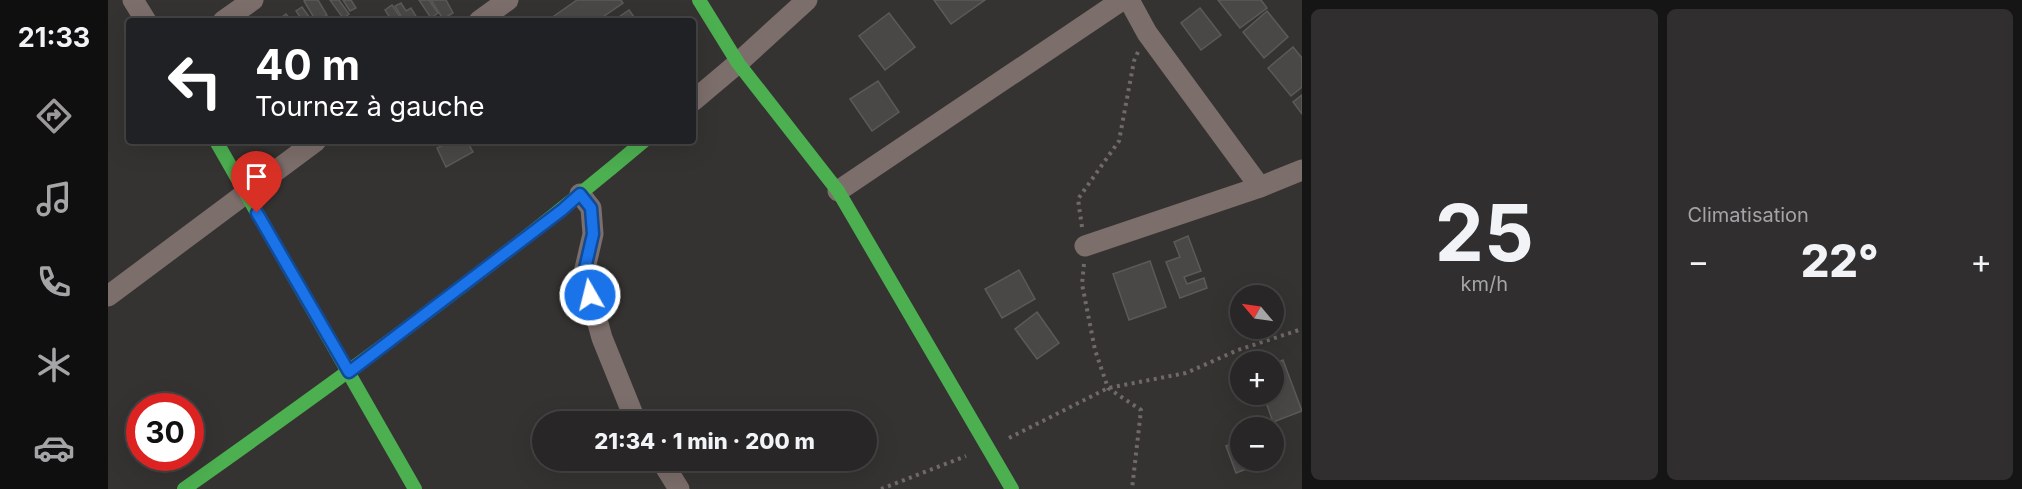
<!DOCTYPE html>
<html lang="fr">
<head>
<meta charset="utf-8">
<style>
	:root { --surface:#282626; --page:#302e2e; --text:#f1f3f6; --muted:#a5a5a7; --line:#444343; --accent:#9c9a99 }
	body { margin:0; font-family:Inter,sans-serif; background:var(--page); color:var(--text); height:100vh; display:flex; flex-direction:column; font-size:22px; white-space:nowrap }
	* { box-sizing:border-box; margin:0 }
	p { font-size:20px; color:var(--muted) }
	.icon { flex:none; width:33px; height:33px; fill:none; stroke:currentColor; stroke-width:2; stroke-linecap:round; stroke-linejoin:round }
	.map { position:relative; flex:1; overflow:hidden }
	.side { display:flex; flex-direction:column; gap:9px; padding:9px; background:#161515; width:720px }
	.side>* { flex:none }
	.banner { position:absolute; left:18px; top:18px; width:570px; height:126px; border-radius:6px; box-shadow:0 6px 24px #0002,0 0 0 2px var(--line); background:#202124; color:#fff; overflow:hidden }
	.needle { width:39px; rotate:299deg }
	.buttons { position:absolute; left:1122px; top:285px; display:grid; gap:12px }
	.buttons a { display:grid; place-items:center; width:54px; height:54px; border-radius:50%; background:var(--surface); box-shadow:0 6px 24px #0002,0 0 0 2px var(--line); font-size:30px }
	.speed { position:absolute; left:18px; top:393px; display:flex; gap:12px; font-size:30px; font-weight:700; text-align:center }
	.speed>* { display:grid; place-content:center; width:78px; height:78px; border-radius:50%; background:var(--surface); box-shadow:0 6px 24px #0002,0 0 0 2px var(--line); line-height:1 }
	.speed .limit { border:9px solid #d22; background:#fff; color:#111 }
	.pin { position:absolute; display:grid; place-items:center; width:51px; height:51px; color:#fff; margin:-62px -26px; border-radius:50% 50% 50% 0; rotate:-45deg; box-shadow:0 0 6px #0007 }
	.pin .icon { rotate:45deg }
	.me { position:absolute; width:66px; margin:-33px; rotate:352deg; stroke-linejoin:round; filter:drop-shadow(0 0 4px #0008) }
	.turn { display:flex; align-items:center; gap:21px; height:126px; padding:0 30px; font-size:27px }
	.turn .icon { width:78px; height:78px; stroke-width:2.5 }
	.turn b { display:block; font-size:42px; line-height:51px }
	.big { font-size:45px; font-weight:800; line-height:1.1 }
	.side .widget { flex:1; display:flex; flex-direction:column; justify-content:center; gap:9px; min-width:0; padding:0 21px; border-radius:9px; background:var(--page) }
	.side .dial { align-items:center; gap:0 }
	.dial b { font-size:78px; line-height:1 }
	.heat { display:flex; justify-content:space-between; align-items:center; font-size:33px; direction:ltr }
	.side .tiles { flex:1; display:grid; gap:9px; grid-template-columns:repeat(2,1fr) }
	.trip { position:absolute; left:424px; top:411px; width:345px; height:60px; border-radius:30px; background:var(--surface); box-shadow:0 6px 24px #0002,0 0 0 2px var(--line); font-weight:800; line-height:60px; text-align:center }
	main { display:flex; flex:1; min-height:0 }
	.tabs { display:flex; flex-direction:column; width:108px; justify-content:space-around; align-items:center; background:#100f0f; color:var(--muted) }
	.tabs .icon { width:42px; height:42px }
	.tabs .selected { color:var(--accent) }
	.tabs b { font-size:27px; color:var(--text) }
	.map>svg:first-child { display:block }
	.building { fill:#494847; stroke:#5b5a59; stroke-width:1.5 }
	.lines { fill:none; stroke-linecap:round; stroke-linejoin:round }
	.path { stroke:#716967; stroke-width:4; stroke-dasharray:3 4.5; stroke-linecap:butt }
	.street { stroke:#7c6e6a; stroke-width:21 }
	.fast { stroke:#4caf50; stroke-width:14 }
	.route-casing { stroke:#114b97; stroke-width:15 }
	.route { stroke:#1a73e8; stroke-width:10 }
</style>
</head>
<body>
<main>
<nav class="tabs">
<b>21:33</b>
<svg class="icon selected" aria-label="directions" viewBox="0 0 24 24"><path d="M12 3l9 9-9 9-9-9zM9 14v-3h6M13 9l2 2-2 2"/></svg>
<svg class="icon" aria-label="music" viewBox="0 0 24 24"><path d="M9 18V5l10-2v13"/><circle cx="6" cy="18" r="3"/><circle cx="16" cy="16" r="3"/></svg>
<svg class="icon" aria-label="phone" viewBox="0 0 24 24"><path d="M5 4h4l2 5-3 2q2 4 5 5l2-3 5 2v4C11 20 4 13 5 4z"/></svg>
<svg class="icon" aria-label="climate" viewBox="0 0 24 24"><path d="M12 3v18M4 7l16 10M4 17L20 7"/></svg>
<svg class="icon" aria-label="car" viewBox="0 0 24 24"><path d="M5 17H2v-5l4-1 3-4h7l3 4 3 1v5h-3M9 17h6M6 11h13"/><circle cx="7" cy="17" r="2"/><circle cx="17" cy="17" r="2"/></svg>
</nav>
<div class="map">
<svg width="1194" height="489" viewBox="0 0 1194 489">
	<rect width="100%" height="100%" fill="#353332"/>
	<g class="building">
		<polygon points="198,0 210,0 219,15 214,18 216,21 208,21 196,1"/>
		<polygon points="222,0 231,0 241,14 235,18"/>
		<polygon points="235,0 243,0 248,8 242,11"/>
		<polygon points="311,0 321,0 330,13 323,18"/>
		<polygon points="323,0 338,0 345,13 335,19"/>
		<polygon points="469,0 513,0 515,3 489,21 439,21"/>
		<polygon points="826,0 877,0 843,24"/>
		<polygon points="1110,0 1153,0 1159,8 1132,28"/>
		<polygon points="293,3 298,11 303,8 311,21 296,21 287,6"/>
		<polygon points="284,5 295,21 284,21 277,10"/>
		<polygon points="194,7 204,21 195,21 188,11"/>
		<polygon points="1092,8 1113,35 1093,50 1073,23"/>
		<polygon points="521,10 529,21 505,21"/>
		<polygon points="1159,11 1180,37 1156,58 1135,32"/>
		<polygon points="781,13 807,47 777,70 751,36"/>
		<polygon points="178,14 183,21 168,21"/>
		<polygon points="1185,47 1194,58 1194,87 1183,96 1160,68"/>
		<polygon points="770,81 791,112 764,131 742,99"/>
		<polygon points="1194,95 1194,114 1185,102"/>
		<polygon points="343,141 359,141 365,152 338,167 329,148"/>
		<polygon points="1080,236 1093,271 1076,277 1079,284 1096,278 1099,288 1072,298 1058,262 1072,257 1066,242"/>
		<polygon points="1042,261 1058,307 1021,320 1005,274"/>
		<polygon points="911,270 927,299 894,318 877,289"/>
		<polygon points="929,312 951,343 929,359 907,329"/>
		<polygon points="1175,360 1194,411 1165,422 1155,394 1166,394 1166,364"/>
		<polygon points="1132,441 1132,460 1162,460 1128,473 1118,446"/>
	</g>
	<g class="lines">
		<g class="path">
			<polyline points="974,227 970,199 1011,141 1026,61 1030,52"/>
			<polyline points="976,264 974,284 987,350 1000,388 1033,410 1024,489"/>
			<polyline points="901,438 1000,388 1078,373 1130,350 1194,329"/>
			<polyline points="773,489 858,456"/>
		</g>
		<g class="street">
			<polyline points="25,0 38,21"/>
			<polyline points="1021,0 1039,33 1152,187"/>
			<polyline points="115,21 145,0"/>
			<polyline points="371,21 400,0"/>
			<polyline points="585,101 630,63 699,0"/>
			<polyline points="730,191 1014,0"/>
			<polyline points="472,194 483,208 485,234 476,273 494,338 528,422"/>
			<polyline points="977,246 1152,187 1194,170"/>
			<polyline points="0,296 208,141"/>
			<polyline points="553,460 571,489"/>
		</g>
		<g class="fast">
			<polyline points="591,0 630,63 730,191 904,489"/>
			<polyline points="108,141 307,489"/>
			<path d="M76 489C233 378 389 265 536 141"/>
		</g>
	</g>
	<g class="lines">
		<defs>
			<polyline id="route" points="149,213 241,372 454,210 472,194 483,208 485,234 476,273 482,295"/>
		</defs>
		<use href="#route" class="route-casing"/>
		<use href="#route" class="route"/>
	</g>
</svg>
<div class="buttons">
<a><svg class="needle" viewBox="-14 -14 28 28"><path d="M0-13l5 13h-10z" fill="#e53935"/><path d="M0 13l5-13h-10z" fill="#a5a5a7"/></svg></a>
<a>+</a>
<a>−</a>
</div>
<div class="speed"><div class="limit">30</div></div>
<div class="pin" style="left:149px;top:213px;background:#d93025"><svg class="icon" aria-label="arrive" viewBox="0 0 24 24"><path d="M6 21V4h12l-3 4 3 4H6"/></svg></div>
<svg class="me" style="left:482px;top:295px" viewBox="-20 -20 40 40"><circle r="17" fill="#1a73e8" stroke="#fff" stroke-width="3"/><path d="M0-11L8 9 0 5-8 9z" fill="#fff"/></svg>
<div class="trip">21:34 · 1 min · 200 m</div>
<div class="banner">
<div class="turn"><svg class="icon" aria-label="left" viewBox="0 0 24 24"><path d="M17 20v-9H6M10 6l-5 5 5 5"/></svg><div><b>40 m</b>Tournez à gauche</div></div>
</div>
</div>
<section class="side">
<div class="tiles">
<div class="widget dial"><b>25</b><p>km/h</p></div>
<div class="widget"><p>Climatisation</p>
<div class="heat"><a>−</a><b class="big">22°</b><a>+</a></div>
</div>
</div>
</section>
</main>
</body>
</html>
